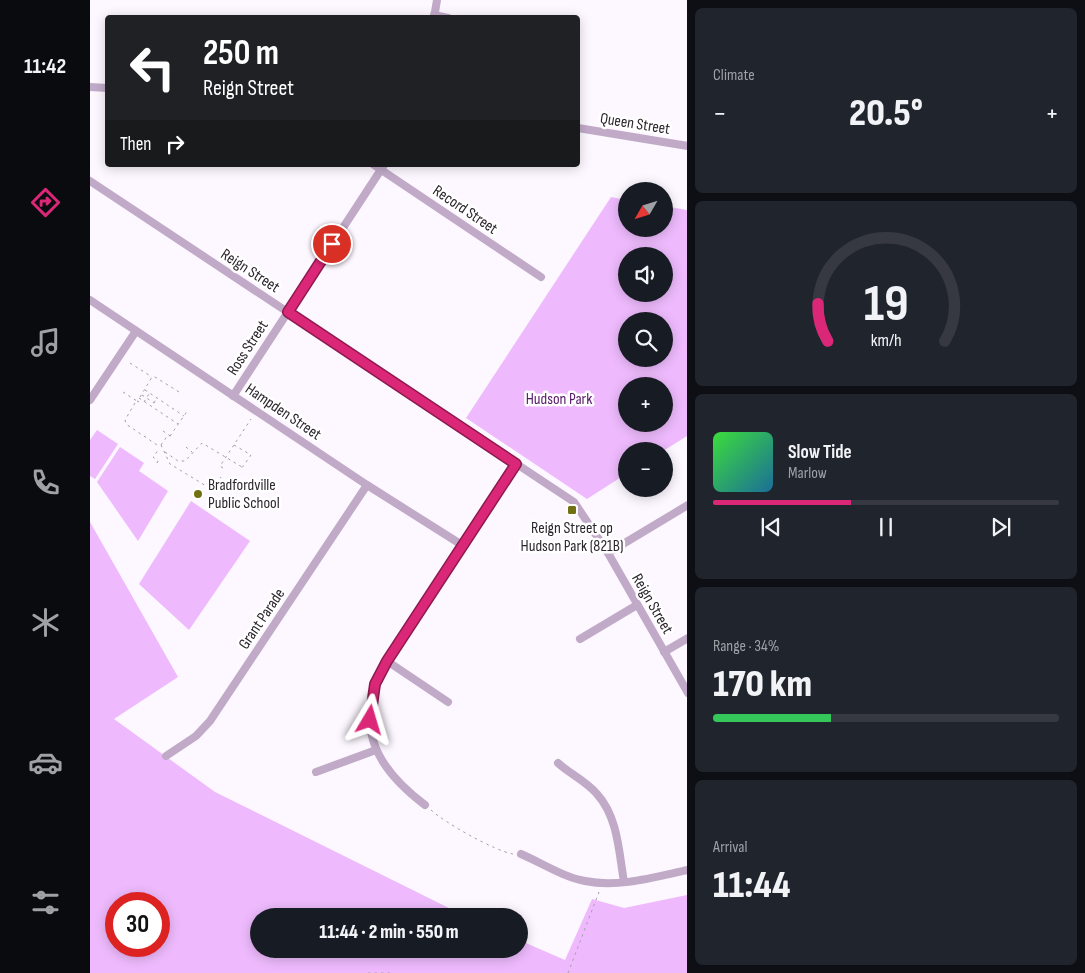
<!DOCTYPE html>
<html lang="en">
<head>
<meta charset="utf-8">
<style>
	:root { --surface:#171b24; --page:#20242c; --text:#f1f3f6; --muted:#9ea1a6; --line:#363941; --accent:#db2777 }
	body { margin:0; font-family:"Sofia Sans Condensed",sans-serif; background:var(--page); color:var(--text); height:100vh; display:flex; flex-direction:column; font-size:19px; white-space:nowrap }
	* { box-sizing:border-box; margin:0 }
	p { font-size:16px; color:var(--muted) }
	.icon { flex:none; width:28px; height:28px; fill:none; stroke:currentColor; stroke-width:2; stroke-linecap:round; stroke-linejoin:round }
	.map { position:relative; flex:1; overflow:hidden }
	.panel { display:flex; flex-direction:column; gap:8px; padding:8px; background:#0d0f14; width:398px }
	.panel>* { flex:none }
	.hud { position:absolute; left:15px; top:15px; width:475px; height:152px; border-radius:5px; box-shadow:0 2px 12px #0003; background:#202124; color:#fff; overflow:hidden }
	.needle { width:32px; rotate:231deg }
	.buttons { position:absolute; left:528px; top:182px; display:grid; gap:10px }
	.buttons a { display:grid; place-items:center; width:55px; height:55px; border-radius:50%; background:var(--surface); box-shadow:0 2px 12px #0003; font-size:25px }
	.speed { position:absolute; left:15px; top:892px; display:flex; gap:10px; font-size:25px; font-weight:700; text-align:center }
	.speed>* { display:grid; place-content:center; width:65px; height:65px; border-radius:50%; background:var(--surface); box-shadow:0 2px 12px #0003; line-height:1 }
	.speed .limit { border:8px solid #d22; background:#fff; color:#111 }
	.pin { position:absolute; display:grid; place-items:center; width:42px; height:42px; color:#fff; margin:-21px; border:2px solid #fff; border-radius:50%; box-shadow:0 1px 5px #0007 }
	.me { position:absolute; width:55px; margin:-28px; rotate:7deg; stroke-linejoin:round; filter:drop-shadow(0 0 4px #0008) }
	.turn { display:flex; align-items:center; gap:18px; height:105px; padding:0 15px; font-size:22px }
	.turn .icon { width:65px; height:65px; stroke-width:2.5 }
	.turn b { display:block; font-size:35px; line-height:42px }
	.then { display:flex; align-items:center; height:48px; padding:0 15px; background:#0003; gap:10px; font-size:19px }
	.big { font-size:38px; font-weight:800; line-height:1.1 }
	.panel .widget { flex:1; display:flex; flex-direction:column; justify-content:center; gap:8px; min-width:0; padding:0 18px; border-radius:8px; background:var(--page) }
	.panel .dial { align-items:center; gap:0 }
	.dial svg { height:130px; overflow:visible; fill:none; stroke:var(--line); stroke-width:7; stroke-linecap:round; text-anchor:middle }
	.dial text { fill:var(--text); stroke:none }
	.song { display:flex; align-items:center; gap:15px }
	.cover { width:60px; height:60px; border-radius:8px; background:linear-gradient(135deg,hsl(120 70% 55%),hsl(200 70% 35%)) }
	.played { height:5px; border-radius:2px; background:linear-gradient(90deg,var(--accent) 40%,var(--line) 40%) }
	.keys { display:flex; justify-content:space-around; direction:ltr }
	.heat { display:flex; justify-content:space-between; align-items:center; font-size:28px; direction:ltr }
	.charge { height:8px; border-radius:4px; background:linear-gradient(90deg,#34c759 34%,var(--line) 0) }
	.trip { position:absolute; left:160px; top:908px; width:278px; height:50px; border-radius:25px; background:var(--surface); box-shadow:0 2px 12px #0003; font-weight:800; line-height:50px; text-align:center }
	main { display:flex; flex:1; min-height:0 }
	.menu { display:flex; flex-direction:column; width:90px; justify-content:space-around; align-items:center; background:#090b0e; color:var(--muted) }
	.menu .icon { width:35px; height:35px }
	.menu .on { color:var(--accent) }
	.menu b { font-size:22px; color:var(--text) }
	.map>svg:first-child { display:block }
	.green { fill:#eebafd; fill-rule:evenodd }
	.lines { fill:none; stroke-linecap:round; stroke-linejoin:round }
	.path { stroke:#a49ea5; stroke-width:1; stroke-dasharray:2.5 4; stroke-linecap:butt }
	.minor { stroke:#c1aac8; stroke-width:8 }
	.route-casing { stroke:#8e194d; stroke-width:12 }
	.route { stroke:#db2777; stroke-width:9 }
	.poi-dot { fill:#717012; stroke:#fff; stroke-width:2 }
	.labels { text-anchor:middle; dominant-baseline:central; stroke-width:5; stroke-linejoin:round; paint-order:stroke }
	.street-label { font-size:16px; fill:#2b252c; stroke:#fff }
	.park-label { font-size:16px; fill:#571767; stroke:#fff }
	.poi-label { font-size:16px; fill:#2b252c; stroke:#fff; text-anchor:start }
</style>
</head>
<body>
<main>
<nav class="menu">
<b>11:42</b>
<svg class="icon on" aria-label="directions" viewBox="0 0 24 24"><path d="M12 3l9 9-9 9-9-9zM9 14v-3h6M13 9l2 2-2 2"/></svg>
<svg class="icon" aria-label="music" viewBox="0 0 24 24"><path d="M9 18V5l10-2v13"/><circle cx="6" cy="18" r="3"/><circle cx="16" cy="16" r="3"/></svg>
<svg class="icon" aria-label="phone" viewBox="0 0 24 24"><path d="M5 4h4l2 5-3 2q2 4 5 5l2-3 5 2v4C11 20 4 13 5 4z"/></svg>
<svg class="icon" aria-label="climate" viewBox="0 0 24 24"><path d="M12 3v18M4 7l16 10M4 17L20 7"/></svg>
<svg class="icon" aria-label="car" viewBox="0 0 24 24"><path d="M5 17H2v-5l4-1 3-4h7l3 4 3 1v5h-3M9 17h6M6 11h13"/><circle cx="7" cy="17" r="2"/><circle cx="17" cy="17" r="2"/></svg>
<svg class="icon" aria-label="filters" viewBox="0 0 24 24"><path d="M4 7h16M4 17h16"/><circle cx="9" cy="7" r="2"/><circle cx="15" cy="17" r="2"/></svg>
</nav>
<div class="map">
<svg width="598" height="973" viewBox="0 0 598 973">
	<rect width="100%" height="100%" fill="#fdf7ff"/>
	<g class="green">
		<path d="M521 197 536 200V229H574V206L597 210V436L573 451H536V474L497 499 376 418ZM536 256H574V294H536ZM536 321H574V359H536ZM536 386H574V424H536Z"/>
		<polygon points="7,430 28,444 5,479 0,476 0,440"/>
		<polygon points="30,447 54,463 49,471 78,491 48,541 7,482"/>
		<polygon points="101,501 160,541 99,630 49,584"/>
		<path d="M0 522 88 677 24 719 125 792 375 916H169V949H429V940L475 960 502 899 534 908 597 895V973H0ZM26 904H69V946H26Z"/>
	</g>
	<g class="lines">
		<g class="path">
			<polyline points="40,363 62,377"/>
			<polyline points="55,390 94,416"/>
			<polyline points="33,392 47,401"/>
			<polyline points="52,395 64,403"/>
			<polyline points="50,397 62,377 65,377 89,392"/>
			<polyline points="49,398 88,424"/>
			<polyline points="47,401 49,402"/>
			<polyline points="54,402 59,394"/>
			<polyline points="45,403 35,420 36,424 70,447"/>
			<polyline points="64,403 67,397"/>
			<polyline points="73,431 83,438"/>
			<polyline points="80,436 98,410"/>
			<polyline points="71,445 80,464 126,492"/>
			<polyline points="71,445 78,435"/>
			<polyline points="144,445 161,455 151,469"/>
			<polyline points="96,447 102,452"/>
			<polyline points="75,452 88,461 95,461 112,443 152,467"/>
			<polyline points="67,463 68,461 63,457 69,449"/>
			<polyline points="133,468 130,466 161,419"/>
			<polyline points="123,489 131,477"/>
			<path d="M341 810C355 823 405 851 423 854"/>
			<polyline points="278,973 304,973"/>
			<polyline points="478,973 509,892"/>
		</g>
		<g class="minor">
			<polyline points="344,15 358,18"/>
			<polyline points="344,18 347,0"/>
			<polyline points="0,87 18,88"/>
			<polyline points="488,128 598,146"/>
			<polyline points="284,165 451,277"/>
			<polyline points="0,181 484,502 518,553 598,693"/>
			<polyline points="0,300 277,485 372,545"/>
			<polyline points="143,396 294,165"/>
			<polyline points="0,400 46,331"/>
			<polyline points="518,553 598,505"/>
			<polyline points="490,639 547,605"/>
			<polyline points="574,652 598,638"/>
			<polyline points="297,661 358,702"/>
			<polyline points="76,756 106,736 120,721 277,485"/>
			<path d="M468 763C480 774 496 781 507 794 528 817 529 853 534 882"/>
			<polyline points="226,772 286,750"/>
			<path d="M335 805C281 764 264 724 297 661L426 464"/>
			<path d="M431 854C452 863 473 877 495 881 528 888 565 877 598 870"/>
		</g>
	</g>
	<g class="lines">
		<defs>
			<polyline id="route" points="242,244 198,312 426,464 297,661 285,684 280,720"/>
		</defs>
		<use href="#route" class="route-casing"/>
		<use href="#route" class="route"/>
	</g>
	<g class="poi-dot">
		<circle cx="108" cy="494" r="5"/>
		<rect x="477" y="505" width="10" height="10" rx="2.5"/>
	</g>
	<g class="labels">
		<g class="street-label">
			<text transform="translate(545 124) rotate(9)">Queen Street</text>
			<text transform="translate(375 210) rotate(34)">Record Street</text>
			<text transform="translate(160 271) rotate(33)">Reign Street</text>
			<text transform="translate(158 348) rotate(-57)">Ross Street</text>
			<text transform="translate(193 412) rotate(34)">Hampden Street</text>
			<text transform="translate(562 604) rotate(60)">Reign Street</text>
			<text transform="translate(172 619) rotate(-56)">Grant Parade</text>
		</g>
		<g class="park-label">
			<text x="469" y="399">Hudson Park</text>
		</g>
		<g class="poi-label">
			<text x="118" y="485">Bradfordville<tspan x="118" dy="18">Public School</tspan></text>
			<text x="482" y="528" text-anchor="middle">Reign Street op<tspan x="482" dy="18">Hudson Park (821B)</tspan></text>
		</g>
	</g>
</svg>
<div class="buttons">
<a><svg class="needle" viewBox="-14 -14 28 28"><path d="M0-13l5 13h-10z" fill="#e53935"/><path d="M0 13l5-13h-10z" fill="#9ea1a6"/></svg></a>
<a><svg class="icon" aria-label="sound" viewBox="0 0 24 24"><path d="M4 9h4l5-4v14l-5-4H4zM17 9q2 3 0 6"/></svg></a>
<a><svg class="icon" aria-label="search" viewBox="0 0 24 24"><circle cx="10" cy="10" r="6"/><path d="M15 15l6 6"/></svg></a>
<a>+</a>
<a>−</a>
</div>
<div class="speed"><div class="limit">30</div></div>
<div class="pin" style="left:242px;top:244px;background:#d93025"><svg class="icon" aria-label="arrive" viewBox="0 0 24 24"><path d="M6 21V4h12l-3 4 3 4H6"/></svg></div>
<svg class="me" style="left:280px;top:720px" viewBox="-20 -20 40 40"><path d="M0-17L14 15 0 8-14 15z" fill="#db2777" stroke="#fff" stroke-width="4"/></svg>
<div class="trip">11:44 · 2 min · 550 m</div>
<div class="hud">
<div class="turn"><svg class="icon" aria-label="left" viewBox="0 0 24 24"><path d="M17 20v-9H6M10 6l-5 5 5 5"/></svg><div><b>250 m</b>Reign Street</div></div>
<div class="then">Then<svg class="icon" aria-label="right" viewBox="0 0 24 24"><path d="M7 20v-9h11M14 6l5 5-5 5"/></svg></div>
</div>
</div>
<section class="panel">
<div class="widget"><p>Climate</p>
<div class="heat"><a>−</a><b class="big">20.5°</b><a>+</a></div>
</div>
<div class="widget dial"><svg viewBox="0 0 100 80">
<path d="M14 69A42 42 0 1 1 86 69"/>
<path d="M14 69A42 42 0 0 1 8 46" stroke="#db2777"/>
<text x="50" y="56" font-size="32" font-weight="700">19</text>
<text x="50" y="72" font-size="11">km/h</text>
</svg></div>
<div class="widget">
<div class="song"><i class="cover"></i><div><b>Slow Tide</b><p>Marlow</p></div></div>
<div class="played"></div>
<div class="keys"><svg class="icon" aria-label="previous" viewBox="0 0 24 24"><path d="M18 5L8 12l10 7zM5 5v14"/></svg><svg class="icon" aria-label="pause" viewBox="0 0 24 24"><path d="M8 5v14M16 5v14"/></svg><svg class="icon" aria-label="next" viewBox="0 0 24 24"><path d="M6 5l10 7-10 7zM19 5v14"/></svg></div>
</div>
<div class="widget"><p>Range · 34%</p><b class="big">170 km</b><div class="charge"></div></div>
<div class="widget"><p>Arrival</p><b class="big">11:44</b></div>
</section>
</main>
</body>
</html>
